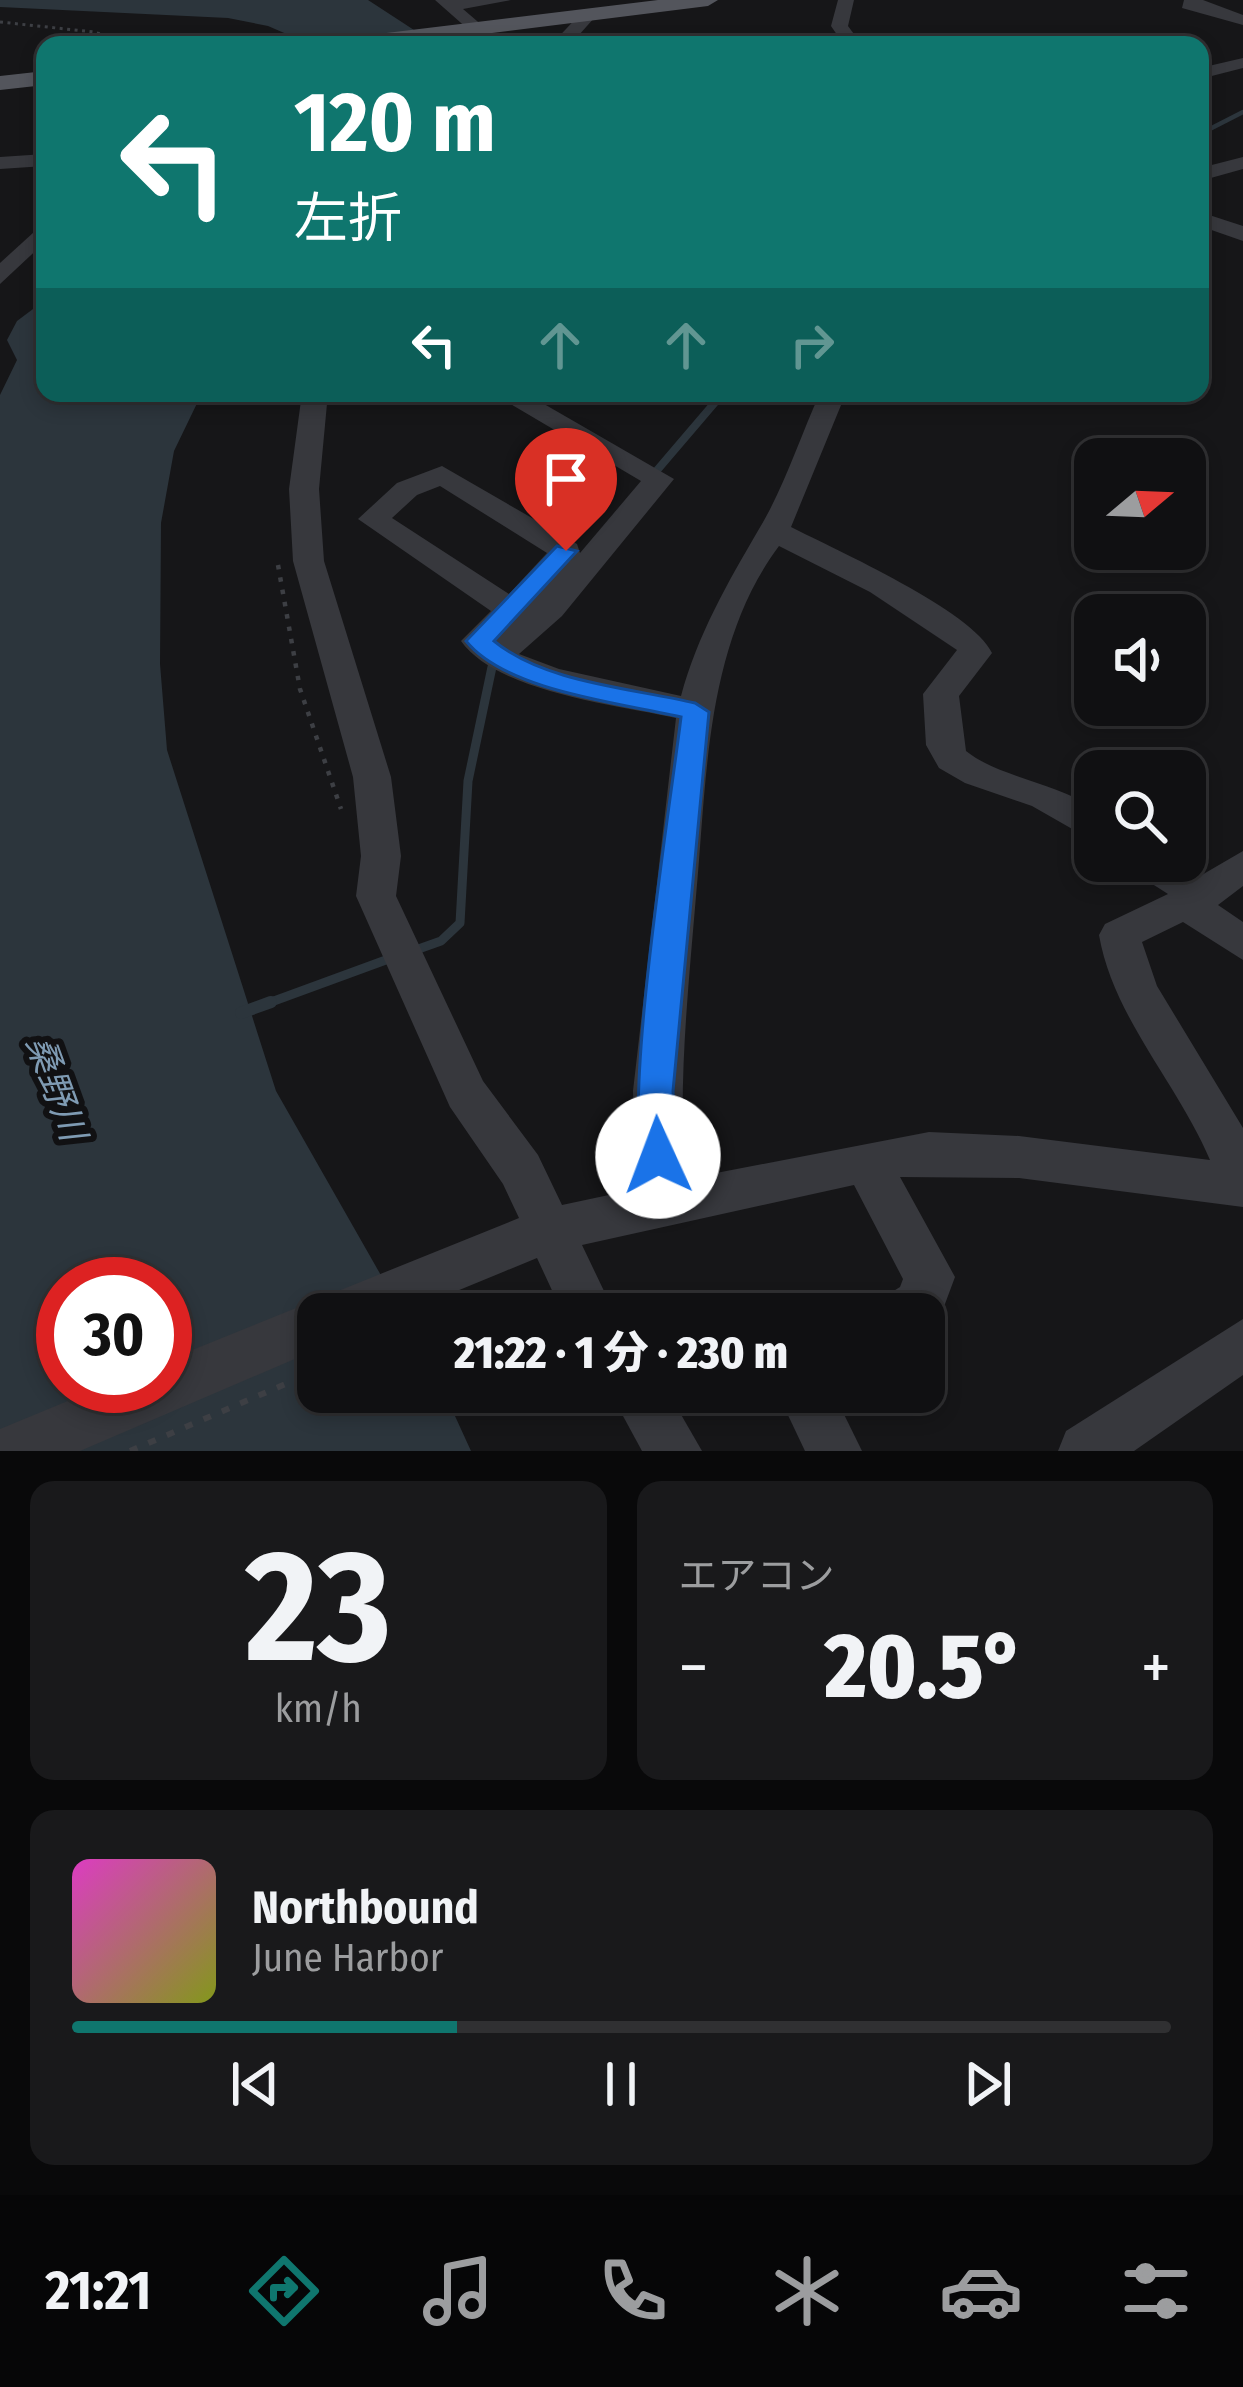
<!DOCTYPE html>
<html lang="ja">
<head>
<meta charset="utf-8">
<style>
	:root { --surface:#101012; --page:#19191b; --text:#f1f3f6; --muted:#9c9d9f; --line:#303032; --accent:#0f766e }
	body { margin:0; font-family:"Fira Sans Condensed","Noto Sans JP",sans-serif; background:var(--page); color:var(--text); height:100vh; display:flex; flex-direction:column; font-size:45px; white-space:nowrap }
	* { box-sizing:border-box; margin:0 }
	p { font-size:39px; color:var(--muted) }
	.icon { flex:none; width:66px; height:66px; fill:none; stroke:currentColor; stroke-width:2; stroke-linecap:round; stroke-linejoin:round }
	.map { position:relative; height:1451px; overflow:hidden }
	.details { display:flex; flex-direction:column; gap:30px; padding:30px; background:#09090a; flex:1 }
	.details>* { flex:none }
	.top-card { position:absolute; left:36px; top:36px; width:1173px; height:366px; border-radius:24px; box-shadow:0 6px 18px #0003,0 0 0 3px var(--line); background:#0f766e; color:#fff; overflow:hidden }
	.needle { width:78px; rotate:71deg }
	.controls { position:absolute; left:1074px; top:438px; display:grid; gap:24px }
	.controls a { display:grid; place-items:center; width:132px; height:132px; border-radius:24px; background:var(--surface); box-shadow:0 6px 18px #0003,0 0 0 3px var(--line); font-size:60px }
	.speed { position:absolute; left:36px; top:1257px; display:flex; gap:24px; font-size:60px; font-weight:700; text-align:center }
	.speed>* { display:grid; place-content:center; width:156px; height:156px; border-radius:50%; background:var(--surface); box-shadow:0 6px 18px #0003,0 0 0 3px var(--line); line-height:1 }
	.speed .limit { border:18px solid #d22; background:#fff; color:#111 }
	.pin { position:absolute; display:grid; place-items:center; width:102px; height:102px; color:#fff; margin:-123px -51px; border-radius:50% 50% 50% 0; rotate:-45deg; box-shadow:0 0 12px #0007 }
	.pin .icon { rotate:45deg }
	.me { position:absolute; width:132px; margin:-66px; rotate:358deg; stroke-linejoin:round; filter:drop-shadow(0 0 9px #0008) }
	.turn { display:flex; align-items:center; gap:42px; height:252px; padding:0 60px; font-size:54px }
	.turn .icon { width:156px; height:156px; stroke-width:2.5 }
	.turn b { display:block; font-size:84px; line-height:102px }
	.lanes { display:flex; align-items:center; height:114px; padding:0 60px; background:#0003; justify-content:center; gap:60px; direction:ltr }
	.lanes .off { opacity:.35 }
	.big { font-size:90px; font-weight:800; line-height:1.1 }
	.details .card { flex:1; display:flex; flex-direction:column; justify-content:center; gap:18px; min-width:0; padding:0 42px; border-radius:24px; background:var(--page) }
	.details .dial { align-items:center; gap:0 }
	.dial b { font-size:156px; line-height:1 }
	.song { display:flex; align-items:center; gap:36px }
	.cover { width:144px; height:144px; border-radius:18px; background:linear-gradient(135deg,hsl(310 70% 55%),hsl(70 70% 35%)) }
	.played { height:12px; border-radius:6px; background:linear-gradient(90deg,var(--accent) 35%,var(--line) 35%) }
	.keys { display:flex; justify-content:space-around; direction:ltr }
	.heat { display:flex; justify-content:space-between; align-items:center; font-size:66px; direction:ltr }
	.details .tiles { flex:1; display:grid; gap:30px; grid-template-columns:1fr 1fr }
	.card:last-child { grid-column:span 2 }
	.trip { position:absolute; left:297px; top:1293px; width:648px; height:120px; border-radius:24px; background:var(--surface); box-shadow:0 6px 18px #0003,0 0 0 3px var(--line); font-weight:800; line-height:120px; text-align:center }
	.dock { display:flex; height:192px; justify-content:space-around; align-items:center; background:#060607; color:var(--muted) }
	.dock .icon { width:84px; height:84px }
	.dock .active { color:var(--accent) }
	.dock b { font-size:54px; color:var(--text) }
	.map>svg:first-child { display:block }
	.water { fill:#2c353c; fill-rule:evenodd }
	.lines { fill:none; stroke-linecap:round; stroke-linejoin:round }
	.stream-far3 { stroke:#2c353c; stroke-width:4.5 }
	.stream-far2 { stroke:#2c353c; stroke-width:8 }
	.stream-far1 { stroke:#2c353c; stroke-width:9 }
	.stream { stroke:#2c353c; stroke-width:12 }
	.path-far2 { stroke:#3d3f44; stroke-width:3; stroke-dasharray:3 4.5; stroke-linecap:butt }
	.path-far1 { stroke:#3d3f44; stroke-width:4.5; stroke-dasharray:4.5 8; stroke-linecap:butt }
	.path { stroke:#3d3f44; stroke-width:6; stroke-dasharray:8 12; stroke-linecap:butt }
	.minor { fill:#37383d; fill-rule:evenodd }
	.major { fill:#53555c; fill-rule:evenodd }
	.route { fill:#1a73e8; stroke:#114b97; stroke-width:3 }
	.labels { text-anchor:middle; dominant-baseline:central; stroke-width:12; stroke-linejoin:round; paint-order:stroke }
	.water-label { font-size:36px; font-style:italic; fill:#7f9bb3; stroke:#111113 }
</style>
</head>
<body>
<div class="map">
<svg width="1243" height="1451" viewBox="0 0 1243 1451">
	<rect width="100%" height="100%" fill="#161618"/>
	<g class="water">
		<polygon points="0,0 368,0 437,45 312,45 268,26 228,18 0,7"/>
		<path d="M45 300V393H202L174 451 161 523 160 664 167 750 276 1091 403 1314H318V1392H444L471 1451H0V395L17 360 7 340 17 321ZM63 1284H165V1386H63Z"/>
	</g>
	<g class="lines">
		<polyline class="stream-far3" points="1200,134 1243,112"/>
		<polyline class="stream-far2" points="653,475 723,393"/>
		<g class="stream-far1">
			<polyline points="410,952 441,941 460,923 468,781 492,667"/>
			<polyline points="263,1005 394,957"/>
		</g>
		<polyline class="stream" points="241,1013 271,1002"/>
		<polyline class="path-far2" points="0,22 94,32 139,45"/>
		<polyline class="path-far1" points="278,565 300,689 341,809"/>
		<g class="path">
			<polyline points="447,1314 491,1295"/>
			<polyline points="130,1451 318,1370"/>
		</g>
		<g class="minor">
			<polygon points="435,0 511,0 463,9 505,45 486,45"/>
			<polygon points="838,0 854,0 848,26 862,45 844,45 831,26"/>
			<polygon points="1184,0 1203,0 1243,15 1243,25 1182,8"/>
			<polygon points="581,13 595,17 570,45 551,45"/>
			<polygon points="1243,58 1243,68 1200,79 1200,68"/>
			<polygon points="45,154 45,166 0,169 0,157"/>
			<polygon points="1243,157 1243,169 1200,181 1200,168"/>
			<polygon points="1200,212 1243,226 1243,241 1200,226"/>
			<polygon points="45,222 45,242 0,284 0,263"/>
			<path d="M302 393H328L319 489 324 561 391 777 401 856 396 896 483 1081 538 1155 562 1205 637 1189 633 1091 676 718C617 705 497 692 461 641L491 611 358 519 397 483 442 466 577 544 580 553 641 481 492 393H525L674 479 562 616 519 654 559 669 681 696C698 634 727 584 759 529 784 488 800 437 820 393H846L791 527C836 550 973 611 992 653L959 696 966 751C998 777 1055 782 1095 809V842L1032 806 965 783 939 768 926 745 923 694 957 650 870 592 779 546C705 645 707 779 696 896 688 992 678 1083 685 1179L929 1132 1019 1136 1210 1160C1178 1084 1113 1017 1099 935L1105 924 1168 894 1132 871 1126 861H1176L1200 876 1243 851V886L1218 905 1243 922V960L1183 922 1142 942 1157 986 1243 1128V1207L1019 1178 900 1177 955 1277 939 1320 924 1329V1314H876L884 1297 900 1287 903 1279 854 1185 582 1245 615 1314H563L537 1258 401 1314H318V1349L80 1451H0V1429L104 1386H165V1361L519 1218 503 1184 450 1107 356 896 361 856 353 777 293 561 289 489ZM440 486 547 553 509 594 392 518 417 495Z"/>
			<polygon points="1243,1319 1243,1375 1134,1451 1058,1451 1066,1431"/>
			<polygon points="610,1392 668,1392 702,1451 642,1451"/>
			<polygon points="777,1392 833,1392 862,1451 805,1451"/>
		</g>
		<g class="major">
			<polygon points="658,0 718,0 708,6 397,45 334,45 345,38"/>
			<polygon points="45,71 45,85 0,90 0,76"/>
		</g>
	</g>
	<path class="route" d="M557 546 577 551 494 641C545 683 631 688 695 703L709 712 673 1091 676 1156 671 1167 658 1171 645 1167C620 1114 672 794 681 717 620 703 506 691 466 641Z"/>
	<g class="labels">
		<g class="water-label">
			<text transform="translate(56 1088) rotate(70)">桑野川</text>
		</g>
	</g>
</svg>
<div class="controls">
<a><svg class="needle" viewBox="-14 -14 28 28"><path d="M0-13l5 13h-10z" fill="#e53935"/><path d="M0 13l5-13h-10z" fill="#9c9d9f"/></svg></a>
<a><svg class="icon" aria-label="sound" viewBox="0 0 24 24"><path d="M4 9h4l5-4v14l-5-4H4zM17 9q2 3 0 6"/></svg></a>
<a><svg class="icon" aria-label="search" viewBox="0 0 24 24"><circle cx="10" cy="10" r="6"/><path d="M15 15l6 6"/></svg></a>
</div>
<div class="speed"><div class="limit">30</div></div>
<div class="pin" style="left:566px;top:551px;background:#d93025"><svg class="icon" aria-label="arrive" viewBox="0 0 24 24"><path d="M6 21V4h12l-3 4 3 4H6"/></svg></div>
<svg class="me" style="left:658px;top:1156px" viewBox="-20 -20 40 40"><circle r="19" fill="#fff"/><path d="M0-13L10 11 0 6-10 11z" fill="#1a73e8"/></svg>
<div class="trip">21:22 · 1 分 · 230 m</div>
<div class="top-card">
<div class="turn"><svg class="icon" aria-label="left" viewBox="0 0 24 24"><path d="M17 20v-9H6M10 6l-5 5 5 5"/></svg><div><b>120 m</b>左折</div></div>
<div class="lanes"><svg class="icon" aria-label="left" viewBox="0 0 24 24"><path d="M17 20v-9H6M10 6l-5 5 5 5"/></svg><svg class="icon off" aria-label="ahead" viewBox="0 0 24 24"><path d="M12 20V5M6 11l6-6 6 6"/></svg><svg class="icon off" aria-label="ahead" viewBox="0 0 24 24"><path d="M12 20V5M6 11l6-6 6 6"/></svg><svg class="icon off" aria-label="right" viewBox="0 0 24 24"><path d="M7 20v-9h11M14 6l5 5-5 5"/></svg></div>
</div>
</div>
<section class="details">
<div class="tiles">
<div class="card dial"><b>23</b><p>km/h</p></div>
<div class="card"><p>エアコン</p>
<div class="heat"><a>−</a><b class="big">20.5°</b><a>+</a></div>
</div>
<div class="card">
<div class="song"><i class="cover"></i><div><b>Northbound</b><p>June Harbor</p></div></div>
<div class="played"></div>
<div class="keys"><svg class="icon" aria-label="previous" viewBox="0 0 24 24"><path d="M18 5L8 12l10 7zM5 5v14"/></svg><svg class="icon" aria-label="pause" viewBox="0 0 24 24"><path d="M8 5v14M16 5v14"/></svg><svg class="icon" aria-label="next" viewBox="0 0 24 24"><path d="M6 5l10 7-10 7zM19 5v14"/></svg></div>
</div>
</div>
</section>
<nav class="dock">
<b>21:21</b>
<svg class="icon active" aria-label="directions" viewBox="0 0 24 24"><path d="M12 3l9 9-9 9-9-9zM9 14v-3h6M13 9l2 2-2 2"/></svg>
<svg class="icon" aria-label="music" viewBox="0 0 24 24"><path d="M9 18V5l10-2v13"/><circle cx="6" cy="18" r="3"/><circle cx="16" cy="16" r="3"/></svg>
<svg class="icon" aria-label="phone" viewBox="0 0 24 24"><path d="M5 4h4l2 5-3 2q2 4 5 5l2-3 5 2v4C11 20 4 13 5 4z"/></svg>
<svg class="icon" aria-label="climate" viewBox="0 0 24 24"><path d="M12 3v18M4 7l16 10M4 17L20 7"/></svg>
<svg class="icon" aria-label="car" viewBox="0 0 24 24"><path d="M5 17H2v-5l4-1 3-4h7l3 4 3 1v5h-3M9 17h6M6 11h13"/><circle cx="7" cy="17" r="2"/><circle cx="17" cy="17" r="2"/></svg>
<svg class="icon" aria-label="filters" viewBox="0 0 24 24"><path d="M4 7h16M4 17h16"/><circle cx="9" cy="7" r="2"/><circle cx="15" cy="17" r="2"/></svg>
</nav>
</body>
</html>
